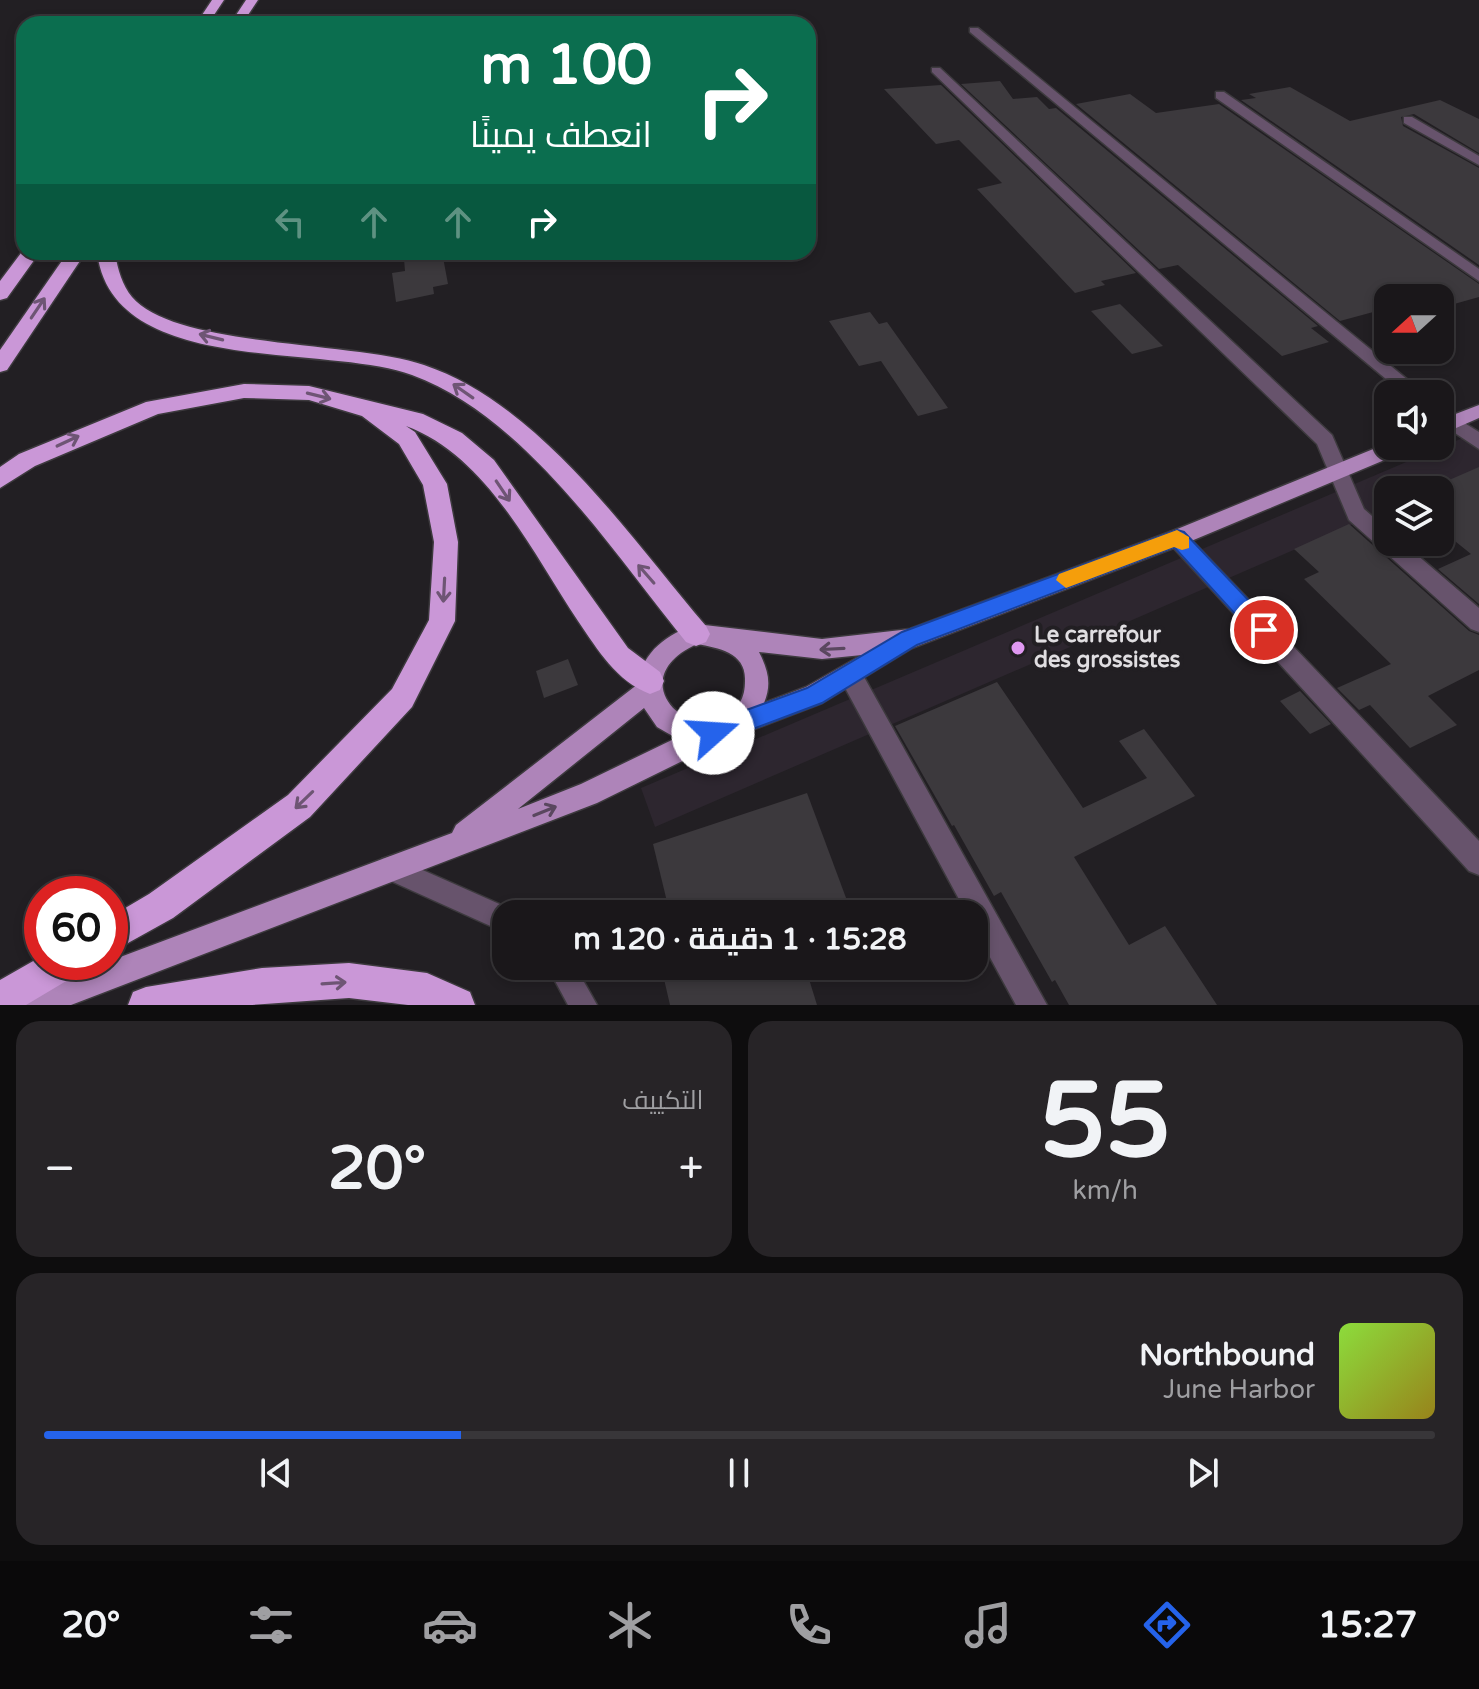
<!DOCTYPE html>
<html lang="ar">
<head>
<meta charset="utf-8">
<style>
	:root { --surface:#1a171a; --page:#272427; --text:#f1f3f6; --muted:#9f9fa2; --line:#383639; --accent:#2563eb }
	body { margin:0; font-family:"Varela Round",Cairo,sans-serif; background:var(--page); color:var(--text); direction:rtl; height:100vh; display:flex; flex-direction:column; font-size:30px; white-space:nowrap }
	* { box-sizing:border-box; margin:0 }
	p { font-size:26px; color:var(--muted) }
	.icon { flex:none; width:44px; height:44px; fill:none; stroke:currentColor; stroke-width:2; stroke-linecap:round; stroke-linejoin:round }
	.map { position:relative; height:1005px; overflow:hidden; direction:ltr }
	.panel { display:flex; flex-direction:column; gap:16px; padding:16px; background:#0e0d0e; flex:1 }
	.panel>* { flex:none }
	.guide { position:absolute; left:16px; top:16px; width:800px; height:244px; border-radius:24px; box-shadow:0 4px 12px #0003,0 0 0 2px var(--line); direction:rtl; background:#0b6e4f; color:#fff; overflow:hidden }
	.needle { width:52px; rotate:249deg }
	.controls { position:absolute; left:1374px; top:284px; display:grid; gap:16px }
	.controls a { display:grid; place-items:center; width:80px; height:80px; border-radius:16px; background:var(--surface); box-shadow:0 4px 12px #0003,0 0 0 2px var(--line); font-size:40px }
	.speed { position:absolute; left:24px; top:876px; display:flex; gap:16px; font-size:40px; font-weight:700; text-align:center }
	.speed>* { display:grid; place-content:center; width:104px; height:104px; border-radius:50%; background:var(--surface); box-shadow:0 4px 12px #0003,0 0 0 2px var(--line); line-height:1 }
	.speed .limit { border:12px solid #d22; background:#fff; color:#111 }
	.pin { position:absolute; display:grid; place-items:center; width:68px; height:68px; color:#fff; margin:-34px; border:4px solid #fff; border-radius:50%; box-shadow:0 2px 8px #0007 }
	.me { position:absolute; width:88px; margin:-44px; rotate:71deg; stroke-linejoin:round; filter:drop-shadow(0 0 6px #0008) }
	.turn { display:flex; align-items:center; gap:28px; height:168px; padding:0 32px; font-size:36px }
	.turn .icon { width:104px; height:104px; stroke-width:2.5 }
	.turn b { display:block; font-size:56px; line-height:68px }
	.lanes { display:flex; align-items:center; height:76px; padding:0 32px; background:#0003; justify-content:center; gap:40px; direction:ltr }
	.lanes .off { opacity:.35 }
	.big { font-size:60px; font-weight:700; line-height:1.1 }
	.panel .tile { flex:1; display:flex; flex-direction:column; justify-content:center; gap:12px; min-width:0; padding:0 28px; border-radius:24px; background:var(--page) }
	.panel .dial { align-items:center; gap:0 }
	.dial b { font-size:104px; line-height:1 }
	.song { display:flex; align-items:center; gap:24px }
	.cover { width:96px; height:96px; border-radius:12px; background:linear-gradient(135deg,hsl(90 70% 55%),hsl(50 70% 35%)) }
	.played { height:8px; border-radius:4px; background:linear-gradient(90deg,var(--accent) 30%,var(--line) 30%) }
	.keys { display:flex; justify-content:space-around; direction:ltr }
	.heat { display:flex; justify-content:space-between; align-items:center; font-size:44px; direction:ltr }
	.panel .tiles { flex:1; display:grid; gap:16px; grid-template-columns:1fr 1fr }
	.tile:last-child { grid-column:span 2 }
	.trip { position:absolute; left:492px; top:900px; width:496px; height:80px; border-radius:24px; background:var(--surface); box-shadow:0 4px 12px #0003,0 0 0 2px var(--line); font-weight:700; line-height:80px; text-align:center; direction:rtl }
	.dock { display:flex; height:128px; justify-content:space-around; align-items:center; background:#0a090a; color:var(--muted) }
	.dock .icon { width:56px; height:56px }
	.dock .active { color:var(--accent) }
	.dock b { font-size:36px; color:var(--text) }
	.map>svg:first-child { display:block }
	.built { fill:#2d262f }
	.building { fill:#3c393d }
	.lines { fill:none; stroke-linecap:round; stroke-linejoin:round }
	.service-casing { stroke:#3d3a3e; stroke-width:3 }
	.minor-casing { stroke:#3d3a3e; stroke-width:3 }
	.primary-casing { stroke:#3d3a3e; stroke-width:3 }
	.motorway-casing { stroke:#3d3a3e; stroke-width:3 }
	.service { fill:#67536c; fill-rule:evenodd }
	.minor { fill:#67536c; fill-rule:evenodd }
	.primary { fill:#ae84b9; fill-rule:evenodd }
	.motorway { fill:#ca97d7; fill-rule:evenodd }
	.oneway { stroke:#6e5574 }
	.oneway2 { stroke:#5a475f }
	.route { fill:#2563eb; stroke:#184099; stroke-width:2 }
	.slow { fill:#f59e0b }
	.poi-dot { fill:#df98f1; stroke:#221f23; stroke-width:3 }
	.labels { text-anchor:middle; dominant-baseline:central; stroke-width:8; stroke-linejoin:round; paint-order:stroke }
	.poi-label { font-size:22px; font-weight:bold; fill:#e0dee1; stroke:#221f23; text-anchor:start }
</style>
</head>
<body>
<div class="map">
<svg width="1479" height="1005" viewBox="0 0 1479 1005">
	<rect width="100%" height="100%" fill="#221f23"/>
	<polygon class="built" points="1479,431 1479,469 1432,490 1388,490 1388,509 655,827 641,788"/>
	<g class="building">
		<polygon points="1000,81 1013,99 1037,97 1049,109 1056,108 1318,326 1311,328 1329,342 1282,356 1178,265 1159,269 961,84"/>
		<polygon points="941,85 1136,273 1101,281 1105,285 1075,293 977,189 1002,183 959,140 936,144 884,89"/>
		<polygon points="1290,87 1350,121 1440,100 1479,119 1479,153 1414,114 1401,117 1403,126 1479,168 1479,265 1241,100 1256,98 1249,94"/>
		<polygon points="1130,94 1156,113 1219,104 1479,284 1479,297 1440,308 1440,298 1388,298 1388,308 1340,321 1076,104"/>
		<polygon points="442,252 448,284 433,287 434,294 396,302 392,273 405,271 404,259"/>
		<polygon points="1120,304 1163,346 1132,354 1091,311"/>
		<polygon points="870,312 879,324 887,322 948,408 918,416 881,361 859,366 829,321"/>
		<polygon points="1479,467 1479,604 1438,569 1471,554 1440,529 1440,484"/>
		<polygon points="1349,524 1469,631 1479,635 1479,670 1428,696 1457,725 1410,748 1370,705 1359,710 1337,688 1391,664 1304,579 1319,572 1294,549"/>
		<polygon points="568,659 578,685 544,698 536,671"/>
		<polygon points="997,682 1083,808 1147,778 1119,741 1144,729 1195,796 1074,857 1129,945 1165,926 1217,1005 1069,1005 1055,980 1052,982 1001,892 994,896 954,825 952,826 895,726"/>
		<polygon points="1300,691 1331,724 1310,734 1280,701"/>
		<polygon points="807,793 852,914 670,914 653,844"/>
		<polygon points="661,966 805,966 817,1005 670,1005"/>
	</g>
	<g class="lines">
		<defs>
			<g id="service">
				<polygon points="391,856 515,911 516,914 506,914 506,933 382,877 379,868 382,859"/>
				<polygon points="547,966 575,966 597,1005 568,1005"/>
			</g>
			<g id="minor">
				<polygon points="970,28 978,28 1425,394 1404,394 970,32"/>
				<polygon points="932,68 940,68 1332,435 1364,509 1388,530 1388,542 1402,542 1479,608 1479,632 1471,629 1349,520 1317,444 932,72"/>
				<polygon points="1216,92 1224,92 1479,269 1479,281 1216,98"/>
				<polygon points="1404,117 1412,117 1479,156 1479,165 1404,123"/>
				<polygon points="1440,408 1479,432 1479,449 1440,423"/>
				<polygon points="1177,530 1184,532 1479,841 1479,875 1469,871 1170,544 1167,538 1170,532"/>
				<polygon points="851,665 859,668 1047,1005 1016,1005 974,928 974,914 967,914 843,684 839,676 843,668"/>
			</g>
			<g id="primary">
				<polygon points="1479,405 1479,418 1440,435 1440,420"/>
				<path d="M1388 443V446H1408L1406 451 1184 544 912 648 822 703 721 742 597 803 71 1005H17L21 994 32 990 452 833 456 825 638 684C642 651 668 634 696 624L822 639 910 629 1170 532ZM697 644C719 648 746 653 745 680 745 689 744 696 739 704 700 756 615 681 697 644ZM759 652 822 659 862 655 806 687 764 703C772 684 768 670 759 652ZM644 708 657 727 676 738 581 784 518 809Z"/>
			</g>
			<g id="motorway">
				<polygon points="212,0 224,0 208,24 196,24"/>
				<polygon points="246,0 258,0 242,24 230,24"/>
				<polygon points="24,249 24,252 40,252 7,298 0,300 0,281"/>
				<polygon points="68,252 86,252 7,370 0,372 0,350"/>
				<path d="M97 252H115C117 267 122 285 132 297 175 348 355 341 424 365 540 404 629 536 706 626L710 634 706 642 696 646 686 642C612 551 526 417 412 375 324 343 112 378 97 252Z"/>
				<path d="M244 384 309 386 423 414 462 433 494 460 628 648 660 672 664 681 660 690 650 694C616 681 598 650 578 621 532 552 487 456 406 426L415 432 447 484 458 542 455 621 412 707 310 817 173 918 110 953V917L149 894 288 795 392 689 429 620 434 542 423 485 399 444 362 416 309 400 244 398 158 414 35 466 0 488V467L19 454 146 402Z"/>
				<polygon points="42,956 42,962 84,962 78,974 26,1005 0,1005 0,980"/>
				<polygon points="349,963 427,973 470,992 475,1005 408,1005 349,998 252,1005 128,1005 133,992 146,987 262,968"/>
			</g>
		</defs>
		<use href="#service" class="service-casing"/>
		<use href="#minor" class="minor-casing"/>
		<use href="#primary" class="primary-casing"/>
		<use href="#motorway" class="motorway-casing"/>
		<use href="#service" class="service"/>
		<use href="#minor" class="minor"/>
		<use href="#primary" class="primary"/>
		<use href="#motorway" class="motorway"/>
	</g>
	<defs><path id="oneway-shaft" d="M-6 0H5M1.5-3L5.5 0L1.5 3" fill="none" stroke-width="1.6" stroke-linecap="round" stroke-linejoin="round" transform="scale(2)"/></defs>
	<g class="oneway">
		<use href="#oneway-shaft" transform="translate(38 308) rotate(-56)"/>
		<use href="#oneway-shaft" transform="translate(211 337) rotate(-166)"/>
		<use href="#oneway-shaft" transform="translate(463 391) rotate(-145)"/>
		<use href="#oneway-shaft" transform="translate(319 396) rotate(14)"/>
		<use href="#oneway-shaft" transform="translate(68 441) rotate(-25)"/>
		<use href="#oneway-shaft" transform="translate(503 491) rotate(56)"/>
		<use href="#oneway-shaft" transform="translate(646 574) rotate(-131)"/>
		<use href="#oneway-shaft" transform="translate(444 590) rotate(93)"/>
		<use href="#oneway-shaft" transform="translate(304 800) rotate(136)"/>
		<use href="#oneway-shaft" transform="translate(334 983) rotate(-4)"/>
	</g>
	<g class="oneway2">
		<use href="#oneway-shaft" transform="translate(832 649) rotate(177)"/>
		<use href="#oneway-shaft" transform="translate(545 811) rotate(-22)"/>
	</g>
	<polygon class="route" points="1177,530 1184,532 1271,624 1274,630 1271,637 1256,637 1174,547 917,645 822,703 713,744 705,741 702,733 705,725 807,688 902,632"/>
	<polygon class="slow" points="1177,530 1189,537 1189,548 1182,550 1174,547 1066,588 1056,580 1059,574"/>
	<circle class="poi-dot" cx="1018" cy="648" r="8"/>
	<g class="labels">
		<g class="poi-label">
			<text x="1034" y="635">Le carrefour<tspan x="1034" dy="25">des grossistes</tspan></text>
		</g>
	</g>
</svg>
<div class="controls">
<a><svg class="needle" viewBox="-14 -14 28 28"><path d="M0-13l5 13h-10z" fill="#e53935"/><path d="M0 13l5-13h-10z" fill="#9f9fa2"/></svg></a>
<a><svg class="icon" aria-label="sound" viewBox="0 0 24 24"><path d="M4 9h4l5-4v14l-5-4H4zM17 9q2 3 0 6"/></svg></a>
<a><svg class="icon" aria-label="layers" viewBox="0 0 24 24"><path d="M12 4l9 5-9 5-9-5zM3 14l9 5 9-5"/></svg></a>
</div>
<div class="speed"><div class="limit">60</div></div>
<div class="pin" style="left:1264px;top:630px;background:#d93025"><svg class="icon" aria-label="arrive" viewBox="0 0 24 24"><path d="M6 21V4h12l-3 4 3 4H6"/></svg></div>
<svg class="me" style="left:713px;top:733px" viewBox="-20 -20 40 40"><circle r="19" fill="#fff"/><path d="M0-13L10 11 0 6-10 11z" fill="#2563eb"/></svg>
<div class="trip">15:28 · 1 دقيقة · 120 m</div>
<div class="guide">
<div class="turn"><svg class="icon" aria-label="right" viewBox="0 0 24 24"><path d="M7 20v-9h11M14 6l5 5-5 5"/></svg><div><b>100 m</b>انعطف يمينًا</div></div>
<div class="lanes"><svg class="icon off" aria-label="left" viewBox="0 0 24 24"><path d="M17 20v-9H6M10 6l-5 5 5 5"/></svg><svg class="icon off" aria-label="ahead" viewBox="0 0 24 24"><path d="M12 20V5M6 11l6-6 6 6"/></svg><svg class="icon off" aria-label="ahead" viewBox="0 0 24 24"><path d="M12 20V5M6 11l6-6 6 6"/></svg><svg class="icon" aria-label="right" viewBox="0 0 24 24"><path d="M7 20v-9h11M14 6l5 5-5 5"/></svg></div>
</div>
</div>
<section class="panel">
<div class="tiles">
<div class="tile dial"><b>55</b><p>km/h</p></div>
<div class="tile"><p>التكييف</p>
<div class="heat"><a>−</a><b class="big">20°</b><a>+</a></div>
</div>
<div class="tile">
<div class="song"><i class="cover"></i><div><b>Northbound</b><p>June Harbor</p></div></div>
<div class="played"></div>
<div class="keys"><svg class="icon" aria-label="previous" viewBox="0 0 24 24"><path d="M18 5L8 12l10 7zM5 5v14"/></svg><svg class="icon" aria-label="pause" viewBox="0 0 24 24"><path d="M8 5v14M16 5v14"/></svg><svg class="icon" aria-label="next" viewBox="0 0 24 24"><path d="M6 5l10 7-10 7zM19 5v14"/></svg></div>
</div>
</div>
</section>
<nav class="dock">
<b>15:27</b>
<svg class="icon active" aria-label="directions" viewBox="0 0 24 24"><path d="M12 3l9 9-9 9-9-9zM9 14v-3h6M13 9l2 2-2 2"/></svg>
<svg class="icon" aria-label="music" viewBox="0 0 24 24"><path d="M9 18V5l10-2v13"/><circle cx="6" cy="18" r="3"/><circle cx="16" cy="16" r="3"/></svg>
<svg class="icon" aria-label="phone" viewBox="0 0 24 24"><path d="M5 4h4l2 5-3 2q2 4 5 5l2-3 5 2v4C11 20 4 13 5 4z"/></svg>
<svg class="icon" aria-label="climate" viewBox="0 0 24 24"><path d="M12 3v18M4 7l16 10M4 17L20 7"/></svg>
<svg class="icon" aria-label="car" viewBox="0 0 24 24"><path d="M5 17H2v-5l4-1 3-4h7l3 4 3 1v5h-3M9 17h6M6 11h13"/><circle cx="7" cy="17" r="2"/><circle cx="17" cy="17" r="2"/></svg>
<svg class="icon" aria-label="filters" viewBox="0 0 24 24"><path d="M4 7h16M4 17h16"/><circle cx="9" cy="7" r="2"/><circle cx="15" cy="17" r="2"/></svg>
<b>20°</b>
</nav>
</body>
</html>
